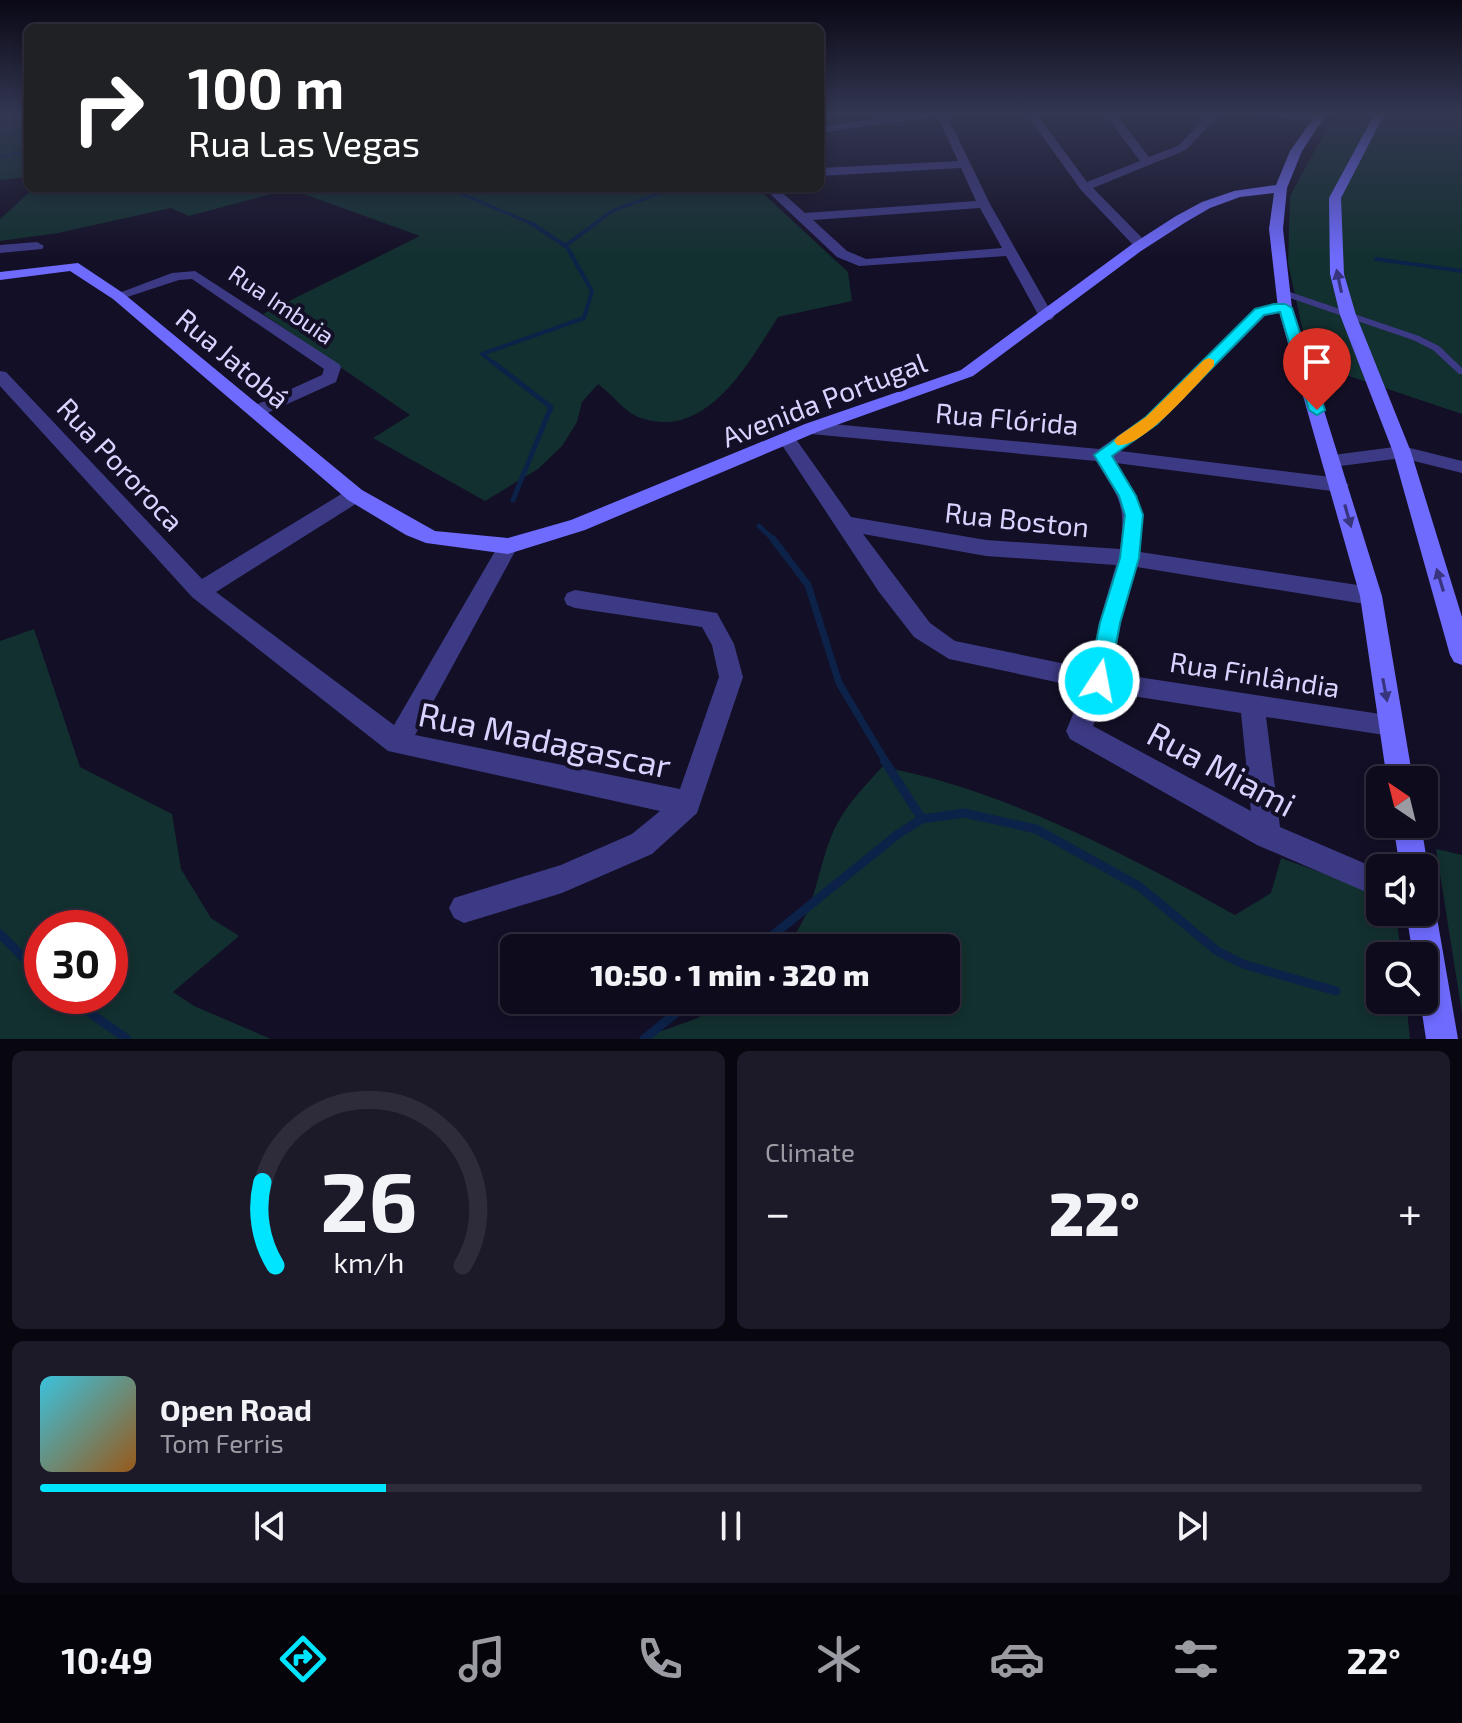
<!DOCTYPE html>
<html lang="en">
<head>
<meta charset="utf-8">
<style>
	:root { --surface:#0e0b1c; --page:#1c1929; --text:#f1f3f6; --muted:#9b9ba3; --line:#2e2b3b; --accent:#00e5ff }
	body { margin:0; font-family:"Exo 2",sans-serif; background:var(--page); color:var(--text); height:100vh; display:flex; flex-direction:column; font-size:30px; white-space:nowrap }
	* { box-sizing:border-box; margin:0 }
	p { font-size:26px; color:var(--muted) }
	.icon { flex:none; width:44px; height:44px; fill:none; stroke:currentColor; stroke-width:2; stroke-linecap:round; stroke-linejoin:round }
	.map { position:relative; height:1039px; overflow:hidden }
	.details { display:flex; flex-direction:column; gap:12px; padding:12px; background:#08060f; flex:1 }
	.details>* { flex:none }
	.top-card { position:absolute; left:24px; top:24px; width:800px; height:168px; border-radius:12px; box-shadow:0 4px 12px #0003,0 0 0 2px var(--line); background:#202124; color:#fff; overflow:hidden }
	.needle { width:52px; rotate:325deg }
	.controls { position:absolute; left:1366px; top:766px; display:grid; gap:16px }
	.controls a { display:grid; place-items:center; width:72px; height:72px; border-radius:12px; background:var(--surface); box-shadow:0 4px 12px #0003,0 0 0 2px var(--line); font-size:40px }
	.speed { position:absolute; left:24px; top:910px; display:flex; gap:16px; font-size:40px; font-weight:700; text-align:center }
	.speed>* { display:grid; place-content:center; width:104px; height:104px; border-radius:50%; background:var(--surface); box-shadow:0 4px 12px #0003,0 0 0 2px var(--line); line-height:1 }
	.speed .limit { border:12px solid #d22; background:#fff; color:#111 }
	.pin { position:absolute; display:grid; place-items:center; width:68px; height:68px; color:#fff; margin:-82px -34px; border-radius:50% 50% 50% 0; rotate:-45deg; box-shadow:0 0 8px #0007 }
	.pin .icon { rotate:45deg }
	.me { position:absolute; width:88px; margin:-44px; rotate:11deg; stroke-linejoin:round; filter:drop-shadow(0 0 6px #0008) }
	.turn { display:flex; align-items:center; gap:28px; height:168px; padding:0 32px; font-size:36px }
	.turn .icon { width:104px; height:104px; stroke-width:2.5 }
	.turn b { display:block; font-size:56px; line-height:68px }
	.big { font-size:60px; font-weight:800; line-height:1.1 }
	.details .tile { flex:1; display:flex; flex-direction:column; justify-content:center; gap:12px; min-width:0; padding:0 28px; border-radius:12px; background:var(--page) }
	.details .dial { align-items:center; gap:0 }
	.dial svg { height:208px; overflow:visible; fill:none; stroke:var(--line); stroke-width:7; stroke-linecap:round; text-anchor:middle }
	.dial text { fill:var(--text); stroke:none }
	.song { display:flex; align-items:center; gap:24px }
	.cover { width:96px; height:96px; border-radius:12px; background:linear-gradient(135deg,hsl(190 70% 55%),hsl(30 70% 35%)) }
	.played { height:8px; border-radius:4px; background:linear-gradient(90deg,var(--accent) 25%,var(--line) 25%) }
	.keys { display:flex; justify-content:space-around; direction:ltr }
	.heat { display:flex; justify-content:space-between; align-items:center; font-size:44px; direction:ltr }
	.details .tiles { flex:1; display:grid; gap:12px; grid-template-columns:1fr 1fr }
	.tile:last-child { grid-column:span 2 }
	.trip { position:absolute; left:500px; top:934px; width:460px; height:80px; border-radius:12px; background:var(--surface); box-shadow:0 4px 12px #0003,0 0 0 2px var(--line); font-weight:800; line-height:80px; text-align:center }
	.menu { display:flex; height:128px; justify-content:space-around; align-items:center; background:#06040b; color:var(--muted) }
	.menu .icon { width:56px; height:56px }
	.menu .selected { color:var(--accent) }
	.menu b { font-size:36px; color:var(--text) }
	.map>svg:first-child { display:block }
	.green { fill:#12302f; fill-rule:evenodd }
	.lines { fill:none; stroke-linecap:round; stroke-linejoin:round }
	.stream-far4 { stroke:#0c2248; stroke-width:3 }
	.stream-far3 { stroke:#0c2248; stroke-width:4 }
	.stream-far2 { stroke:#0c2248; stroke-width:5 }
	.stream-far1 { stroke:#0c2248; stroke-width:7 }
	.stream { stroke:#0c2248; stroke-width:9 }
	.lane { fill:#3d3a85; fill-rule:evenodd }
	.street { fill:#3d3a85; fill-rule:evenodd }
	.secondary { fill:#6f6bff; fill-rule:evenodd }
	.oneway { fill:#38347d }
	.route { fill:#00e5ff; stroke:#0095a6; stroke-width:2 }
	.slow { fill:#f59e0b }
	.labels { text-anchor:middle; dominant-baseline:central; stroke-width:8; stroke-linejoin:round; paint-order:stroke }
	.far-street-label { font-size:24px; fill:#d9d4ff; stroke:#130f26 }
	.street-label { font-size:28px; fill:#d9d4ff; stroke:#130f26 }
	.near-street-label { font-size:34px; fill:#d9d4ff; stroke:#130f26 }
</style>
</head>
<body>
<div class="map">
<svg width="1462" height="1039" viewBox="0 0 1462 1039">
	<rect width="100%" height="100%" fill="#130f26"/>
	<g class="green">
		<polygon points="0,113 28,113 28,177 0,180"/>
		<polygon points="1335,113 1462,113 1462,414 1310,363 1288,263 1290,196"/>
		<path d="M34 188H757L848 272 852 301 778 317C749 362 707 441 641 418 625 413 612 394 598 384L582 402 577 422 562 446 538 469 485 501 373 438 410 415 263 314 420 236 290 189 189 216 171 208 58 233 0 241V219Z"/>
		<path d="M34 629 80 767 172 814 181 869 211 918 239 936 173 992 194 1006 271 1039H0V641ZM42 928H110V996H42Z"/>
		<path d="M882 767C998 787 1132 857 1235 915L1271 893 1281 858 1380 894V912H1396L1401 956H1380V1000H1406L1410 1039H639L698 1018 720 1000H946V948H782C814 921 816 874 831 837 842 809 862 789 882 767Z"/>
		<polygon points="1436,849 1462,855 1462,1013"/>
	</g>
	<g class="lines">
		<g class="stream-far4">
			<polyline points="0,157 28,151"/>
			<polyline points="448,188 535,225"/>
			<polyline points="593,225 612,211 674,188"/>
		</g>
		<g class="stream-far3">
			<polyline points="565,246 596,223"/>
			<polyline points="1376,259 1462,271"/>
			<polyline points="496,365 482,354 584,318 592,291 567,247 531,223"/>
		</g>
		<g class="stream-far2">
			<polyline points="494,363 551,407 513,500"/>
			<polyline points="759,526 775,541"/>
		</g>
		<polyline class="stream-far1" points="773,539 808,585 839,683 886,762"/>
		<g class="stream">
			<polyline points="884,760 922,819"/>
			<polyline points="0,934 42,976"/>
			<polyline points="757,948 898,834 922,819 964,813 1036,829 1140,887 1217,951 1243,964 1336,991"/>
			<polyline points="66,996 127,1039"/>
			<polyline points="644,1039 692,1000"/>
		</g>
		<polygon class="lane" points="1281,291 1287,291 1419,336 1439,346 1462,368 1462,374 1459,374 1433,350 1413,340 1281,295"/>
		<g class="street">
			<path d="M915 113H946L990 204 1054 317 1051 320H1041L1006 256 859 266 837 257 764 188H777L805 213 976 201 961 168 820 176V168L958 161 937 116 820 133V127ZM980 208 1002 248 866 259 847 251 813 220Z"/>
			<polygon points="1026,113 1036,113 1087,182 1140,161 1104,113 1115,113 1149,157 1178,146 1210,113 1221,113 1186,150 1093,188 1146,242 1146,248 1136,248 1081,190"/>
			<polygon points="1237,113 1294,113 1324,118 1319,121"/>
			<polygon points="37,242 44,246 42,249 0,253 0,245"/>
			<polygon points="195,271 339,364 341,367 336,382 263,415 251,415 248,411 251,407 322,375 324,369 192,279 179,280 118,300 111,296 172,273"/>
			<path d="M1285 304 1290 305V311L1265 316 1157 425 1120 451 1339 478 1349 485 1339 492 1116 463C1141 503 1145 505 1140 552L1371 587 1379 590 1382 596 1379 602 1371 605 1137 567 1121 623 1112 673 1400 717 1403 725 1400 733 1391 736 1266 717 1280 827 1380 870V898L1257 845 1070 739 1066 731 1084 688 949 659 914 637 879 592 778 439 781 435H793L851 517 986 540 1120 549C1126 503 1120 500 1096 461L811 434 802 428 811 422 1099 449 1145 417 1255 309ZM863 534 986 556 1116 565 1099 623 1090 669 955 641 930 623ZM1107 692 1241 713 1251 811 1093 726Z"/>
			<polygon points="0,371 6,372 202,579 348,490 362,490 365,495 362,500 216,592 394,725 501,541 515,541 518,546 415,735 680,789 719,677 712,645 702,627 575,608 567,605 564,599 567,593 575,590 717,613 734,644 743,677 697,813 652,854 562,893 464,923 454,918 449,908 454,898 561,865 632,834 660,811 388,751 192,597 0,386"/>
			<polygon points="1402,446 1462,461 1462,473 1402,458 1333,467 1324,461 1333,455"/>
		</g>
		<g class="secondary">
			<polygon points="1317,113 1327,113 1302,151 1287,188 1283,229 1292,308 1382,596 1413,780 1387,780 1360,596 1278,308 1269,229 1274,193 1240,197 1210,208 1186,222 1141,251 973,376 817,432 585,530 508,554 426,543 406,535 348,500 113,299 70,271 0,280 0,272 78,263 123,293 362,490 435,531 508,538 571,520 805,424 961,370 1131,245 1176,216 1202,202 1234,191 1276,185 1290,151"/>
			<polygon points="1375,113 1385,113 1341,198 1344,274 1356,315 1411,452 1462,617 1462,665 1454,662 1450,655 1393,452 1340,315 1330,274 1329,198"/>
			<polygon points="1393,824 1421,824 1428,868 1424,878 1424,868 1400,868"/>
			<polygon points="1424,899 1431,902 1436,912 1458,1039 1426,1039 1420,1000 1424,1000 1424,956 1413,956 1406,912 1424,912"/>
		</g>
	</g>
	<defs><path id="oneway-solid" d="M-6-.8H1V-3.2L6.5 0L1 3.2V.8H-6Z" transform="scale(2)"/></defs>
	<g class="oneway">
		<use href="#oneway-solid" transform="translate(1339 281) rotate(-102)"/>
		<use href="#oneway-solid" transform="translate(1348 516) rotate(74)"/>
		<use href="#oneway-solid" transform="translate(1440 580) rotate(-107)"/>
		<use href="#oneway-solid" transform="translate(1385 690) rotate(79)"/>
	</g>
	<linearGradient id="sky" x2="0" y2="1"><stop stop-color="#0a0815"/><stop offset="0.44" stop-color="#333752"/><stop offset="1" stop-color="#333752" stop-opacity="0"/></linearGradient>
	<rect width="1462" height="259" fill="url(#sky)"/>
	<polygon class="route" points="1274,304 1285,304 1292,308 1325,410 1317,415 1309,410 1280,312 1264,315 1157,424 1112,456 1136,496 1143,515 1139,558 1120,623 1109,681 1106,688 1099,690 1091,688 1088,681 1100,623 1120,558 1125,515 1119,496 1094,455 1146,417 1255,309"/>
	<path class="slow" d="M1209 358 1214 360V366C1197 384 1141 450 1117 445L1114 441 1117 437 1146 417 1204 360Z"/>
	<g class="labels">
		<g class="far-street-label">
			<text transform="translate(282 304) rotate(34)">Rua Imbuia</text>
		</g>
		<g class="street-label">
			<text transform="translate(233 358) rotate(40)">Rua Jatobá</text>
			<text transform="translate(824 399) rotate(-21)">Avenida Portugal</text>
			<text transform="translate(1007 418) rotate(5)">Rua Flórida</text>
			<text transform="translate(121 464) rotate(47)">Rua Pororoca</text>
			<text transform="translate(1017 519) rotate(6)">Rua Boston</text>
			<text transform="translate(1255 674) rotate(9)">Rua Finlândia</text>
		</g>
		<g class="near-street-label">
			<text transform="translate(545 739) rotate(12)">Rua Madagascar</text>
			<text transform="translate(1222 768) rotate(28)">Rua Miami</text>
		</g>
	</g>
</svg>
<div class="controls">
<a><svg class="needle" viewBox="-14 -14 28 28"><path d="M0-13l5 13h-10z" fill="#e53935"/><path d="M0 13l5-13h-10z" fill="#9b9ba3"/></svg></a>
<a><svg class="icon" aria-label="sound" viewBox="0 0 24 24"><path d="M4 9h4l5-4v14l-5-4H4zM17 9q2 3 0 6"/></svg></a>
<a><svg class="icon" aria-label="search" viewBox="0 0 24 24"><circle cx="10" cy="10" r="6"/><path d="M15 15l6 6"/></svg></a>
</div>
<div class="speed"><div class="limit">30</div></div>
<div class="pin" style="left:1317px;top:410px;background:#d93025"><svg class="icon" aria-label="arrive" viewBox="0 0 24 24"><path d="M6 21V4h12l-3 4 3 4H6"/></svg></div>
<svg class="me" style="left:1099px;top:681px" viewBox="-20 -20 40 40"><circle r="17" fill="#00e5ff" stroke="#fff" stroke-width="3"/><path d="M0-11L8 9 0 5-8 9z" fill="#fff"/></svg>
<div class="trip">10:50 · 1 min · 320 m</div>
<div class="top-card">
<div class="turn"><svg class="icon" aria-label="right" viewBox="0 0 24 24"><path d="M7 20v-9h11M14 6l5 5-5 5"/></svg><div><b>100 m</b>Rua Las Vegas</div></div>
</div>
</div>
<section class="details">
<div class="tiles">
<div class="tile dial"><svg viewBox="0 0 100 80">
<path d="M14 69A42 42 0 1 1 86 69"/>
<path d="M14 69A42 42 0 0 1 9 37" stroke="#00e5ff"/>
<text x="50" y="56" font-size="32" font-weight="700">26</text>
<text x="50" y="72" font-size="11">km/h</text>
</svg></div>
<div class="tile"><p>Climate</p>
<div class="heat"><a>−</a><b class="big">22°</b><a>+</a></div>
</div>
<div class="tile">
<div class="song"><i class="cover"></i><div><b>Open Road</b><p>Tom Ferris</p></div></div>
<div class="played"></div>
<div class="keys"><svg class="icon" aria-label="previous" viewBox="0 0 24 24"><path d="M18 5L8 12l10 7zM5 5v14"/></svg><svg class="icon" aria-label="pause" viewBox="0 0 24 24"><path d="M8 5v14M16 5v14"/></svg><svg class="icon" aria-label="next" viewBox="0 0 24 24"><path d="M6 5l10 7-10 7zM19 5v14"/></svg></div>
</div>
</div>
</section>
<nav class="menu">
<b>10:49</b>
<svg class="icon selected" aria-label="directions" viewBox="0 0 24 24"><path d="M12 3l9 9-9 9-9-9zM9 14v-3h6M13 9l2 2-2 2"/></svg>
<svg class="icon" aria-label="music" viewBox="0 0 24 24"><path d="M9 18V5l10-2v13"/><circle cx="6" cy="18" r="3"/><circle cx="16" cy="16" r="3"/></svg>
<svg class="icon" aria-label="phone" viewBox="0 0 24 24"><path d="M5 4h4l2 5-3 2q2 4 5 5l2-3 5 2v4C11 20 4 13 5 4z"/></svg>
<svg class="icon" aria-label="climate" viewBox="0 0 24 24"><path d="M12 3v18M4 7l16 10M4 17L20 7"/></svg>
<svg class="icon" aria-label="car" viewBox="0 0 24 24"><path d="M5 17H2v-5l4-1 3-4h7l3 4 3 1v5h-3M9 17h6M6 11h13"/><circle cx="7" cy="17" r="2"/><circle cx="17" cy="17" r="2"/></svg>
<svg class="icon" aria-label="filters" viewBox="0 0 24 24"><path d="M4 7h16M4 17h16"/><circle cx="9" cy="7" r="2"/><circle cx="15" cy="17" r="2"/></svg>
<b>22°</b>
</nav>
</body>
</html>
